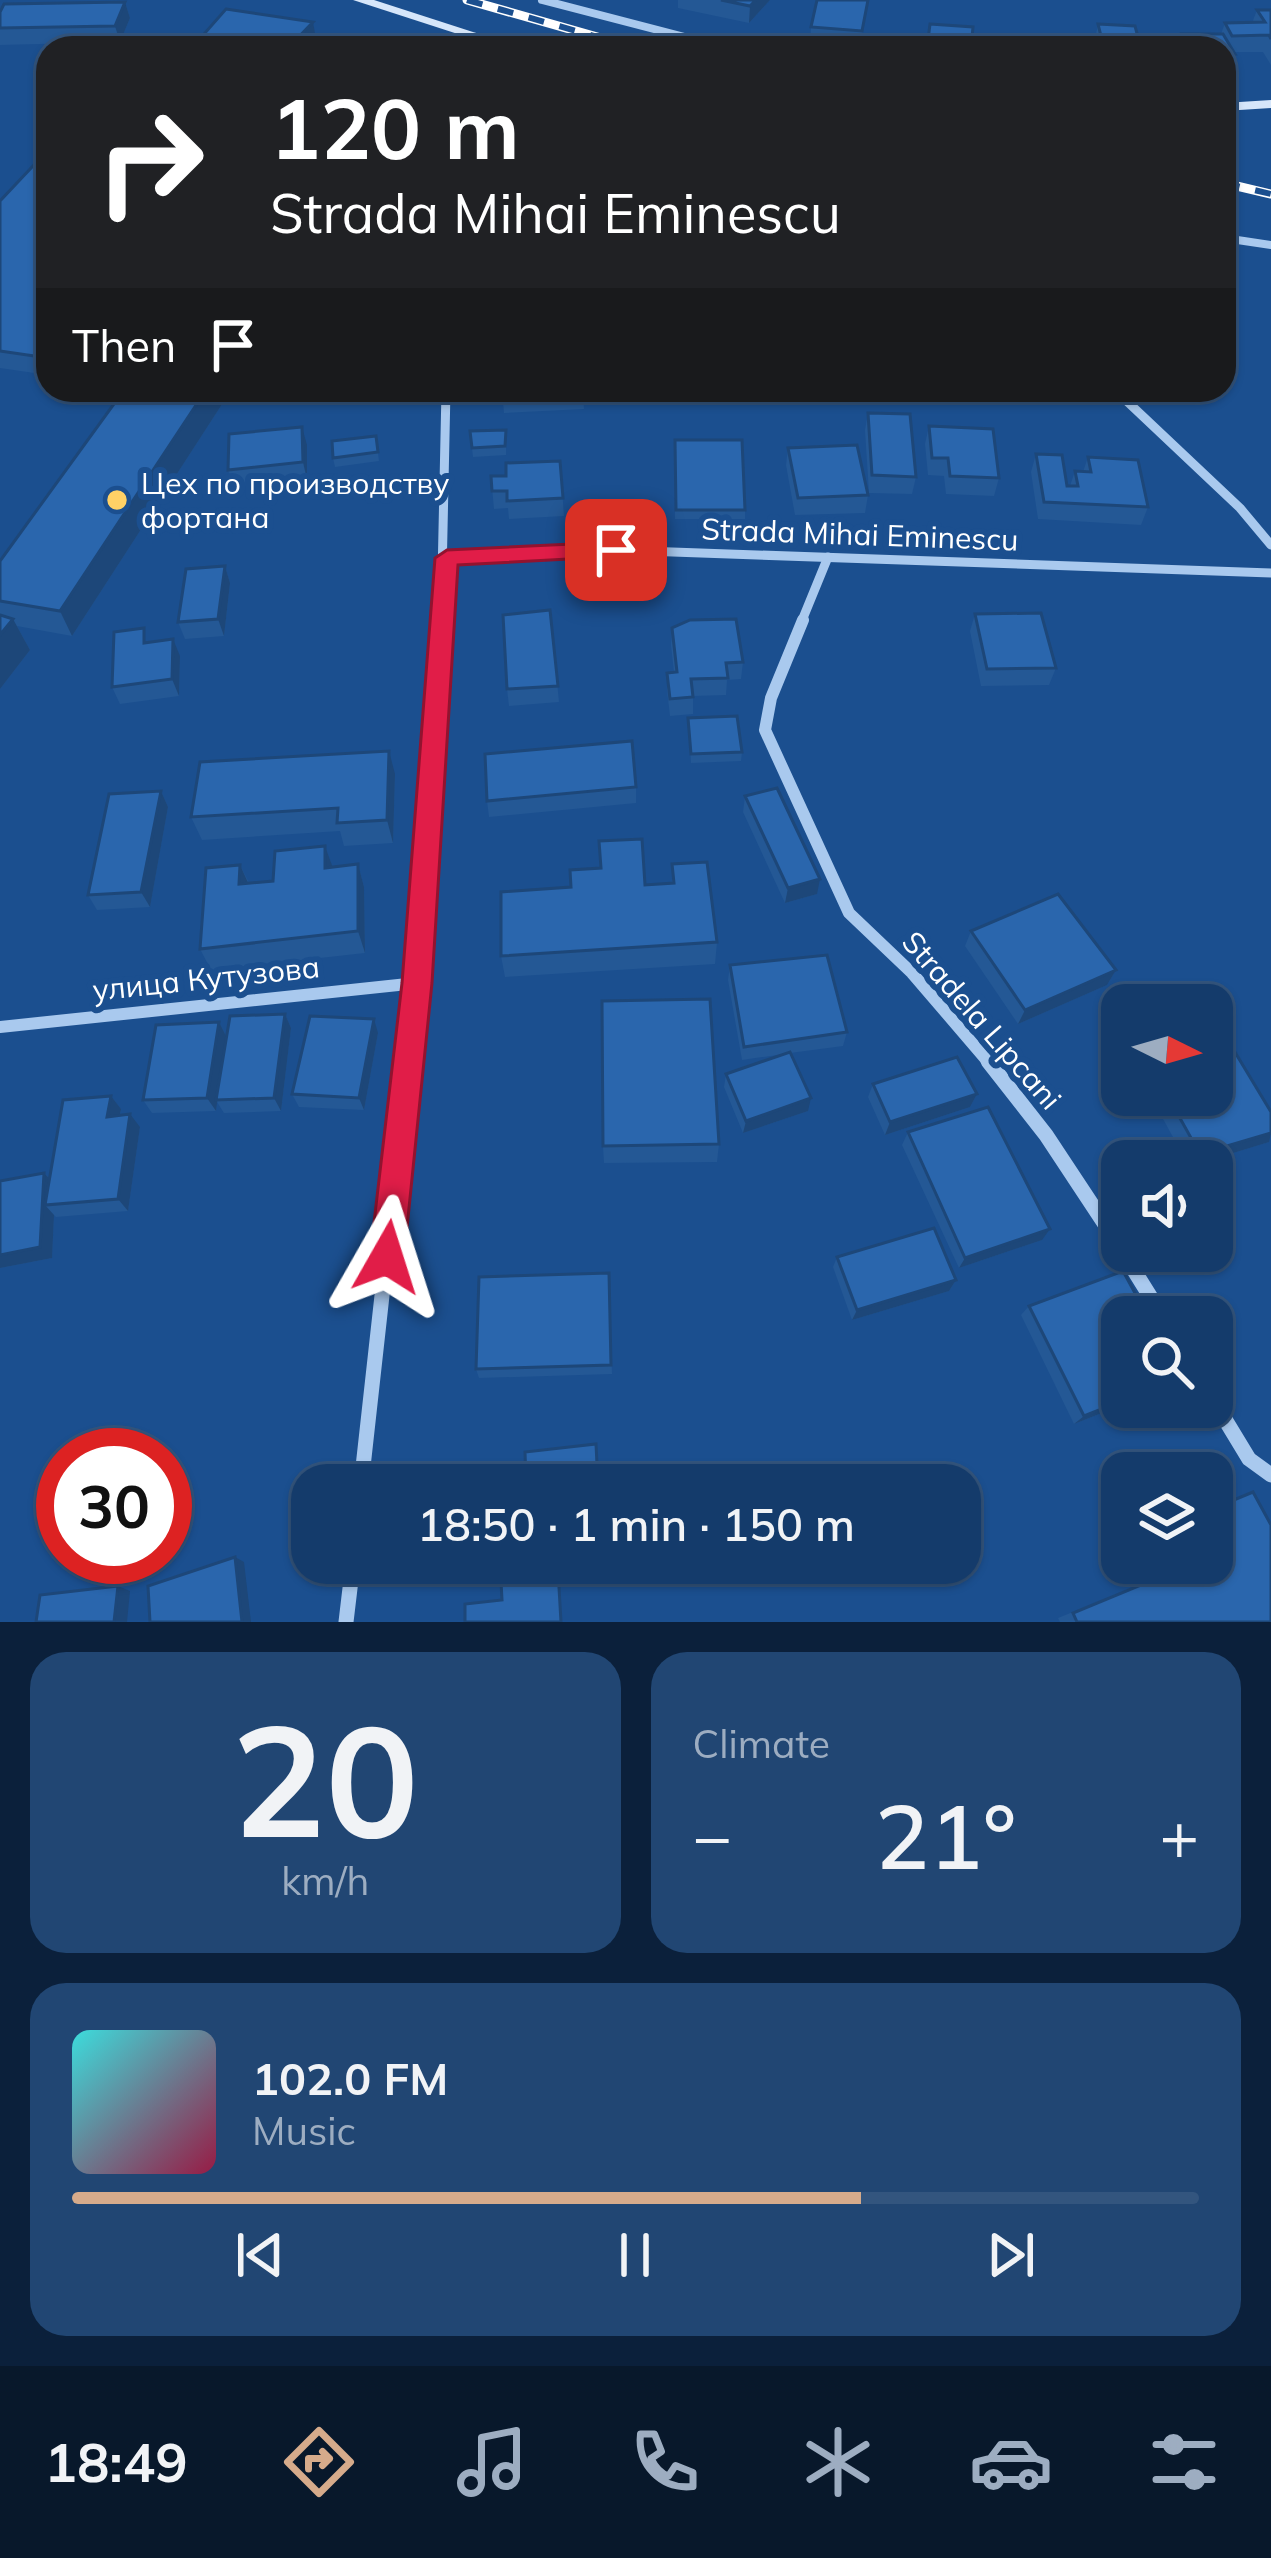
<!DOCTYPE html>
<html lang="en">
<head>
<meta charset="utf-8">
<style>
	:root { --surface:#143b6b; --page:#214673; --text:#f1f3f6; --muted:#9dadc1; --line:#33557e; --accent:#d6ab8b }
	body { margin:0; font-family:Mulish,sans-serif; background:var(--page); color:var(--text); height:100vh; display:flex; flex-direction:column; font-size:45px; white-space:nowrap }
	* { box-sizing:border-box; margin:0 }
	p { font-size:39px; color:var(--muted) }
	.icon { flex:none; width:66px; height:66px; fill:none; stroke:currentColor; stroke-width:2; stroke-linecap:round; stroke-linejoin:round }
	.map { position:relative; height:1622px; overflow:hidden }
	.panel { display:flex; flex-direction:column; gap:30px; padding:30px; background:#0b203b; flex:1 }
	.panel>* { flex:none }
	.banner { position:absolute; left:36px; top:36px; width:1200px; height:366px; border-radius:36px; box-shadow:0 3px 9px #0004,0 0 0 3px var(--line); background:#202124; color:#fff; overflow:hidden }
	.needle { width:78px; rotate:95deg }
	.tools { position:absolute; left:1101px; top:984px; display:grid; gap:24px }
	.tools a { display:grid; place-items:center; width:132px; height:132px; border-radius:24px; background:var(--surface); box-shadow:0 3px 9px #0004,0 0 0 3px var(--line); font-size:60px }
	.speed { position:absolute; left:36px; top:1428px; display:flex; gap:24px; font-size:60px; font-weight:700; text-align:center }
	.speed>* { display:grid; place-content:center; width:156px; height:156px; border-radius:50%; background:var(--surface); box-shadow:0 3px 9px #0004,0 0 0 3px var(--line); line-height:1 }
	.speed .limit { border:18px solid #d22; background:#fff; color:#111 }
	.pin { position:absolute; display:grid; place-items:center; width:102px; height:102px; color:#fff; margin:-51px; border-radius:24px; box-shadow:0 6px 18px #0006 }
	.me { position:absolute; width:132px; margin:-66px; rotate:6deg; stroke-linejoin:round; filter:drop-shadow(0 0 9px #0008) }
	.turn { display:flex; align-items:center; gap:42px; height:252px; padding:0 36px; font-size:54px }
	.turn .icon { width:156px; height:156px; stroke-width:2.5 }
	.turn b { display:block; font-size:84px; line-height:102px }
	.then { display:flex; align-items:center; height:114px; padding:0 36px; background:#0003; gap:24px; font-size:45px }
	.big { font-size:90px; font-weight:600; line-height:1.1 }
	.panel .tile { flex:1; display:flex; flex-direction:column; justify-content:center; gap:18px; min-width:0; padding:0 42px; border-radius:36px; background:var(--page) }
	.panel .dial { align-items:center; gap:0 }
	.dial b { font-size:156px; line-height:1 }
	.song { display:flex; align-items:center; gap:36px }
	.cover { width:144px; height:144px; border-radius:18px; background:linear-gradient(135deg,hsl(180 70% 55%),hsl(340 70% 35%)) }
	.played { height:12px; border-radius:6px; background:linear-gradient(90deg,var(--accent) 70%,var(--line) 70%) }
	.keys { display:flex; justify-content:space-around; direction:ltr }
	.heat { display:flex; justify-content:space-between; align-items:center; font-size:66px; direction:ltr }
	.panel .tiles { flex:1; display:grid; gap:30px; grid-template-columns:1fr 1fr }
	.tile:last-child { grid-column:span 2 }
	.trip { position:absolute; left:291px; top:1464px; width:690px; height:120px; border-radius:36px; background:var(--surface); box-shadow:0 3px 9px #0004,0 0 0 3px var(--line); font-weight:600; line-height:120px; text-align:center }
	.menu { display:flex; height:192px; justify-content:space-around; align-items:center; background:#08182b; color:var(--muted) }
	.menu .icon { width:84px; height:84px }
	.menu .on { color:var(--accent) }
	.menu b { font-size:54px; color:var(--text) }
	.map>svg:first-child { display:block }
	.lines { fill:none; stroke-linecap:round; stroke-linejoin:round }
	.street-far3 { stroke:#a9c9ee; stroke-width:8 }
	.street-far2 { stroke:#a9c9ee; stroke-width:9 }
	.street-far1 { stroke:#a9c9ee; stroke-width:12 }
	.street { stroke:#a9c9ee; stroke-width:15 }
	.secondary { fill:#d6e6fa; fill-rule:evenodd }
	.rail-casing { stroke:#fff; stroke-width:9 }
	.rail { stroke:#1b4f8f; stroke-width:6; stroke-dasharray:16; stroke-linecap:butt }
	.wall { fill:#245895 }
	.shaded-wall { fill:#1d4779 }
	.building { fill:#2a66ad; stroke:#1d4779; stroke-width:3 }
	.route { fill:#e11d48; stroke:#92132f; stroke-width:3 }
	.poi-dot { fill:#ffd166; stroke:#1b4f8f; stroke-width:4.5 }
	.labels { text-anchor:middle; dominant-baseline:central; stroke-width:12; stroke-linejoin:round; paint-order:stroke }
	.poi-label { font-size:30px; fill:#fff; stroke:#1b4f8f; text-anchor:start }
	.street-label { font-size:30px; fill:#fff; stroke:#1b4f8f }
</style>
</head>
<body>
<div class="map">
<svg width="1271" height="1622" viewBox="0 0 1271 1622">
	<rect width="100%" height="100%" fill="#1b4f8f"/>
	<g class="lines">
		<g class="street-far3">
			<polyline points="542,0 727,48"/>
			<polyline points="461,48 475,37"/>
			<polyline points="1224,238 1271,245"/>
		</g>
		<g class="street-far2">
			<polyline points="1115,390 1240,508 1271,545"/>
			<polyline points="447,558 616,550 1271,573"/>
			<polyline points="441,623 446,390"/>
			<polyline points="801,623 828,557"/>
		</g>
		<g class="street-far1">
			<polyline points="803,620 771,698 765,730 849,913 912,973 990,1064"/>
			<polyline points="0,1027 417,983"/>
			<polyline points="407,1064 441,620"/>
		</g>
		<g class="street">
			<polyline points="988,1061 1046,1135 1122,1250"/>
			<polyline points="1122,1251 1163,1317"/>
			<polyline points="1212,1398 1249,1459 1271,1475"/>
			<polyline points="361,1485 408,1061"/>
			<polyline points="346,1622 353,1563"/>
		</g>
		<g class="secondary">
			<polygon points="353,0 374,0 522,48 501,48"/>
			<polygon points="1271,100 1271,108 1224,111 1224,103"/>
		</g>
		<defs>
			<g id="rail">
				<polyline points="467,0 636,48"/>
				<polyline points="1224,183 1271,194"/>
			</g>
		</defs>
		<use href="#rail" class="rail-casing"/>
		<use href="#rail" class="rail"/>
	</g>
	<g class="wall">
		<polygon points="678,0 770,0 749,23 678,8"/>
		<polygon points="868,0 860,48 810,43 811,27"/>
		<polygon points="125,2 130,18 120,42 0,45 0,12"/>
		<polygon points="1257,10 1271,10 1271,65 1263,52 1234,52 1229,71 1224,71 1224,48 1177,48 1182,34 1221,34 1225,23 1252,23"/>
		<polygon points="1098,24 1141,48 1088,48 1089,44 1094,44"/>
		<polygon points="204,34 316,39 307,48 208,48"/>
		<polygon points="48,150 48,375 0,368 0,201"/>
		<polygon points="124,390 226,390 228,395 72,636 17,626 30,650 0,689 0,561"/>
		<polygon points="502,390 583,390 584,409 504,413"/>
		<polygon points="868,413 916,477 912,494 869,493 865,430"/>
		<polygon points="929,426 999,478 994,496 946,494 944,476 928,475 925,444"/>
		<polygon points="506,430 506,455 473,457 470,431"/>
		<polygon points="376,436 379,461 335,467 333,458"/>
		<polygon points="675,440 745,510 745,519 675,519"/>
		<polygon points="307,445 307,480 234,487 228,470"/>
		<polygon points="788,448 868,495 865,513 795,515 786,465"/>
		<polygon points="1036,454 1067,486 1070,486 1075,471 1083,472 1088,457 1148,507 1141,525 1038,519 1031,472"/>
		<polygon points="560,461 564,516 509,519 508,508 494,509 491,476 506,476"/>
		<polygon points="225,566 230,583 224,636 185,639 178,622"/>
		<polygon points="550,610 559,702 509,706 507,689"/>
		<polygon points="975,614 1056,668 1049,685 981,686 970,631"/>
		<polygon points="672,628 743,662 741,679 727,680 726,695 693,696 693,714 670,716 667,690 667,673 674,672 671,645"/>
		<polygon points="150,642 180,656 179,696 120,704 112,687"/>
		<polygon points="688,718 742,752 741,761 691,763"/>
		<polygon points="395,774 393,843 344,846 340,831 202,840 191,817"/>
		<polygon points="636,787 636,803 489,817 487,801"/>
		<polygon points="161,791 168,807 150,907 97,910 88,895"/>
		<polygon points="745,796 817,894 785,903 743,812"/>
		<polygon points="599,841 645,885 672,883 672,864 717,942 715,964 505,977 501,956 571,887 600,869"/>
		<polygon points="325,846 332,867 358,864 364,887 365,953 211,970 200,949 240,865 249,883 273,881"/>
		<polygon points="971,931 1116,970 1107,985 1018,1024 965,946"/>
		<polygon points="730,965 847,1032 843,1046 790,1053 808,1111 743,1133 724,1087 726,1074 784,1054 742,1060 728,980"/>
		<polygon points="285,1014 291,1028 281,1111 224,1113 217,1102 216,1111 152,1113 143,1100 219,1022 226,1036"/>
		<polygon points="378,1033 364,1110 299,1107 292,1094"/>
		<polygon points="873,1084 977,1094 970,1107 885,1135 868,1097"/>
		<polygon points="1150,1095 1212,1095 1269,1142 1207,1161 1186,1161"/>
		<polygon points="111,1096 121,1109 120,1115 140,1127 128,1211 56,1217 54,1215 52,1258 0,1268 44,1173 49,1178"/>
		<polygon points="908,1132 1042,1240 959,1268 902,1145"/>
		<polygon points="719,1144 717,1162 604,1163 603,1146"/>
		<polygon points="837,1257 956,1280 949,1291 852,1320 833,1267"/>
		<polygon points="609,1273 612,1374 479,1378 476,1369"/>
		<polygon points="1029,1306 1122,1405 1074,1424 1021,1315"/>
		<polygon points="500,1563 604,1563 605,1570 560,1575 502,1600"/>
		<polygon points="1150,1563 1212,1563 1271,1622 1060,1622 1058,1618 1157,1578"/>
	</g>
	<g class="shaded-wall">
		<polygon points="756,0 770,0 749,23 750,6"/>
		<polygon points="125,2 130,18 120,42 115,26"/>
		<polygon points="313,22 316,39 307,48 292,48 291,45"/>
		<polygon points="206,390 226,390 228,395 72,636 60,611"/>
		<polygon points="302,427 307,445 307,480 303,462"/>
		<polygon points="225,566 230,583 224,636 218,619"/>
		<polygon points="13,619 30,650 0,689 0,635"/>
		<polygon points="173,639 180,656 179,696 172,679"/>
		<polygon points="389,751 395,774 393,843 387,820"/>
		<polygon points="161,791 168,807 150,907 141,892"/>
		<polygon points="325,846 333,868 325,868"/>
		<polygon points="358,864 364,887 365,953 358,931"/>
		<polygon points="240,865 250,887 239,884"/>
		<polygon points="820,879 817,894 785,903 788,888"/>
		<polygon points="1116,970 1107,985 1018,1024 1025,1010"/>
		<polygon points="285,1014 291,1028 281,1111 274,1098"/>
		<polygon points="374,1019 378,1033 364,1110 359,1098"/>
		<polygon points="219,1022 226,1036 216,1111 207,1098"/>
		<polygon points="977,1094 970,1107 885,1135 890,1122"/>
		<polygon points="111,1096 121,1109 117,1129 107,1117"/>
		<polygon points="811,1098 808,1111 743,1133 746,1121"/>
		<polygon points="130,1114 140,1127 128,1211 118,1199"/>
		<polygon points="1271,1133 1269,1142 1207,1161 1194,1161 1200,1154"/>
		<polygon points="44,1173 56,1185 45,1205 54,1215 52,1258 0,1268 0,1255"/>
		<polygon points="1050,1229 1042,1240 959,1268 965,1258"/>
		<polygon points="956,1280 949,1291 852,1320 857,1310"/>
		<polygon points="1122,1401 1122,1405 1074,1424 1084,1416"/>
		<polygon points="235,1557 244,1562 251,1622 242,1622"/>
		<polygon points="118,1586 130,1591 127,1622 114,1622"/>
	</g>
	<g class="building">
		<polygon points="721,0 756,0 750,6"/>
		<polygon points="817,0 868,0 862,31 811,27"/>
		<polygon points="125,2 115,26 0,28 0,12 4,4"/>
		<polygon points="226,9 313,22 291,45 204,34"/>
		<polygon points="1257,10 1271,10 1271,39 1269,35 1232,36 1225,23 1265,22"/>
		<polygon points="930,24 973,27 971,48 927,48"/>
		<polygon points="1098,24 1135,26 1141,48 1090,48 1089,44 1103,44"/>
		<polygon points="1182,34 1223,34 1235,54 1224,54 1224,48 1189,48"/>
		<polygon points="1009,40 1055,43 1056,48 1010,48"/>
		<polygon points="48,150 48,358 0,351 0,201"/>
		<polygon points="124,390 206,390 60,611 0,601 0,561"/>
		<polygon points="502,390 583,390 583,391 502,395"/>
		<polygon points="868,413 910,414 916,477 872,475"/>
		<polygon points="929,426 993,429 999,478 950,476 948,458 932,458"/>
		<polygon points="302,427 303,462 228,470 229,434"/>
		<polygon points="506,430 505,446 472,448 470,431"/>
		<polygon points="376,436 378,452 333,458 332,441"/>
		<polygon points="675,440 742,440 745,510 676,510"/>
		<polygon points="857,445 868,495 798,498 788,448"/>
		<polygon points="1036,454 1062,455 1067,486 1078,486 1075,471 1091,472 1088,457 1138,460 1148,507 1044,502"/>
		<polygon points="560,461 563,498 507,501 507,491 492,491 491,476 506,476 506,463"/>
		<polygon points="225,566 218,619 178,622 186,569"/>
		<polygon points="550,610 558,686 507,689 503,615"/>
		<polygon points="1041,613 1056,668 987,669 975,614"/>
		<polygon points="0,615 13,619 0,635"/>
		<polygon points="736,619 743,662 726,663 728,678 691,679 693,697 670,699 667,673 677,672 672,628 690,620"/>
		<polygon points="144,628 144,643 173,639 172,679 112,687 114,632"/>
		<polygon points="737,716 742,752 691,754 688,718"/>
		<polygon points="632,741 636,787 487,801 485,754"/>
		<polygon points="389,751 387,820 337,823 338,808 191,817 200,762"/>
		<polygon points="777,788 820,879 788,888 745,796"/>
		<polygon points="161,791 141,892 88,895 109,794"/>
		<polygon points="642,839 645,885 674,883 672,864 707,862 717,942 501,956 501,892 571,887 570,870 601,868 599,841"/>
		<polygon points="325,846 325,868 358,864 358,931 200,949 206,868 240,865 239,884 273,881 275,851"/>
		<polygon points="1058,894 1116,970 1025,1010 971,931"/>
		<polygon points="827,955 847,1032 744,1047 730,965"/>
		<polygon points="710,999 719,1144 603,1146 602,1001"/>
		<polygon points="285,1014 274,1098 216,1100 230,1016"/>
		<polygon points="1212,1014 1271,1112 1271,1133 1200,1154 1167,1095 1212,1095"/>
		<polygon points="310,1016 374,1019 359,1098 292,1094"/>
		<polygon points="219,1022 207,1098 143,1100 156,1025"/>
		<polygon points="790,1052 811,1098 746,1121 726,1074"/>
		<polygon points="957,1057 977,1094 890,1122 873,1084"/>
		<polygon points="111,1096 107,1117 130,1114 118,1199 45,1205 63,1100"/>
		<polygon points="988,1107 1050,1229 965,1258 908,1132"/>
		<polygon points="44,1173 40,1247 0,1255 0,1181"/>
		<polygon points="934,1228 956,1280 857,1310 837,1257"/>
		<polygon points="1123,1271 1148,1317 1122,1317 1122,1401 1084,1416 1029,1306"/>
		<polygon points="609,1273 611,1365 476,1369 479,1277"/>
		<polygon points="596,1444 598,1485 506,1485 526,1483 525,1452"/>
		<polygon points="1253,1492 1271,1525 1271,1622 1077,1622 1073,1613 1175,1571 1172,1563 1212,1563 1212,1509"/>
		<polygon points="235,1557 242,1622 150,1622 148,1586"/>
		<polygon points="500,1563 604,1563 604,1566 558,1570 561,1622 465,1622 465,1604 502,1600"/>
		<polygon points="118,1586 114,1622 36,1622 40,1595"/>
	</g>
	<polygon class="route" points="616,542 628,550 624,556 458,565 432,983 404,1257 399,1269 387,1274 375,1269 370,1257 402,983 435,558 447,550"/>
	<circle class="poi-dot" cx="117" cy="500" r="12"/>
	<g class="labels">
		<g class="poi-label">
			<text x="141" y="483">Цех по производству<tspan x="141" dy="34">фортана</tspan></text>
		</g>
		<g class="street-label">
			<text transform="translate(860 534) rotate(2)">Strada Mihai Eminescu</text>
			<text transform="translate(206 978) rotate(-6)">улица Кутузова</text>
			<text transform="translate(982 1020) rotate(49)">Stradela Lipcani</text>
		</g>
	</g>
</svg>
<div class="tools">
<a><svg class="needle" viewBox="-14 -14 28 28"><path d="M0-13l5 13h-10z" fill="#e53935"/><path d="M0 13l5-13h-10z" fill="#9dadc1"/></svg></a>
<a><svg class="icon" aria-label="sound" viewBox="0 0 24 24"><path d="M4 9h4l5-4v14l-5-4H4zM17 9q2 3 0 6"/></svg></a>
<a><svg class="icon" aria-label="search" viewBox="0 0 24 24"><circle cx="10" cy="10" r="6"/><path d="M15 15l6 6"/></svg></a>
<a><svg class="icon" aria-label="layers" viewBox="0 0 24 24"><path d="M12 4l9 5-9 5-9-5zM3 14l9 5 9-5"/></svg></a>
</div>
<div class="speed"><div class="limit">30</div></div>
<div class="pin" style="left:616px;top:550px;background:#d93025"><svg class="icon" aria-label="arrive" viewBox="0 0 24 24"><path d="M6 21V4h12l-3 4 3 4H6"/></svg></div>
<svg class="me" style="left:387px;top:1257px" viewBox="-20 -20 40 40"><path d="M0-17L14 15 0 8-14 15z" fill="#e11d48" stroke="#fff" stroke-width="4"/></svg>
<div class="trip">18:50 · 1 min · 150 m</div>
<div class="banner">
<div class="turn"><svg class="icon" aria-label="right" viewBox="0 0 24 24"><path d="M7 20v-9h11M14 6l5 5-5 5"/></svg><div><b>120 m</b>Strada Mihai Eminescu</div></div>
<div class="then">Then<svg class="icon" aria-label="arrive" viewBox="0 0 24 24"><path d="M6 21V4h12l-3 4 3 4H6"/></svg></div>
</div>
</div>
<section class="panel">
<div class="tiles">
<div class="tile dial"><b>20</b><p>km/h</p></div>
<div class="tile"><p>Climate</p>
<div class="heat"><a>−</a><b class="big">21°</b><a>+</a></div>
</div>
<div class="tile">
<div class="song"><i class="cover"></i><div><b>102.0 FM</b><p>Music</p></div></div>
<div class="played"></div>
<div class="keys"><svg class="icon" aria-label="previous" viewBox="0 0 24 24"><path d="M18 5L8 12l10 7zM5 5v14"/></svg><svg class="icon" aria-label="pause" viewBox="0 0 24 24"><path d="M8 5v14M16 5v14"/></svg><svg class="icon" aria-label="next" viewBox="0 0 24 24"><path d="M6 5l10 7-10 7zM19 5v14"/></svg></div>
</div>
</div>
</section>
<nav class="menu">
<b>18:49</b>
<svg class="icon on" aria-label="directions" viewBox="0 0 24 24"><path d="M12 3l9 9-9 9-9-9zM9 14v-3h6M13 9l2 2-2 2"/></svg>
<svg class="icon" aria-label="music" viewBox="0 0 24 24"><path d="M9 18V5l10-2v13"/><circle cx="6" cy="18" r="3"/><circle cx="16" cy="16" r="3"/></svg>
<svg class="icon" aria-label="phone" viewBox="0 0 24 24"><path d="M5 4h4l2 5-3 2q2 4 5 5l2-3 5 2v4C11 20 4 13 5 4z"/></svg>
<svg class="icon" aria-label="climate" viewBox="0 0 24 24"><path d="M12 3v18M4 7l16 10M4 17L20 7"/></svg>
<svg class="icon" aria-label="car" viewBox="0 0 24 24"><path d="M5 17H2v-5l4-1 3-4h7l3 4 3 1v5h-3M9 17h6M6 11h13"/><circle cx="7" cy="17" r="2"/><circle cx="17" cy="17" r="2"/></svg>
<svg class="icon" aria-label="filters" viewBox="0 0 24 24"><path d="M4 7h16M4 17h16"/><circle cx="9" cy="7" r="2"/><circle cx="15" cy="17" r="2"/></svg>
</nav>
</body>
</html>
